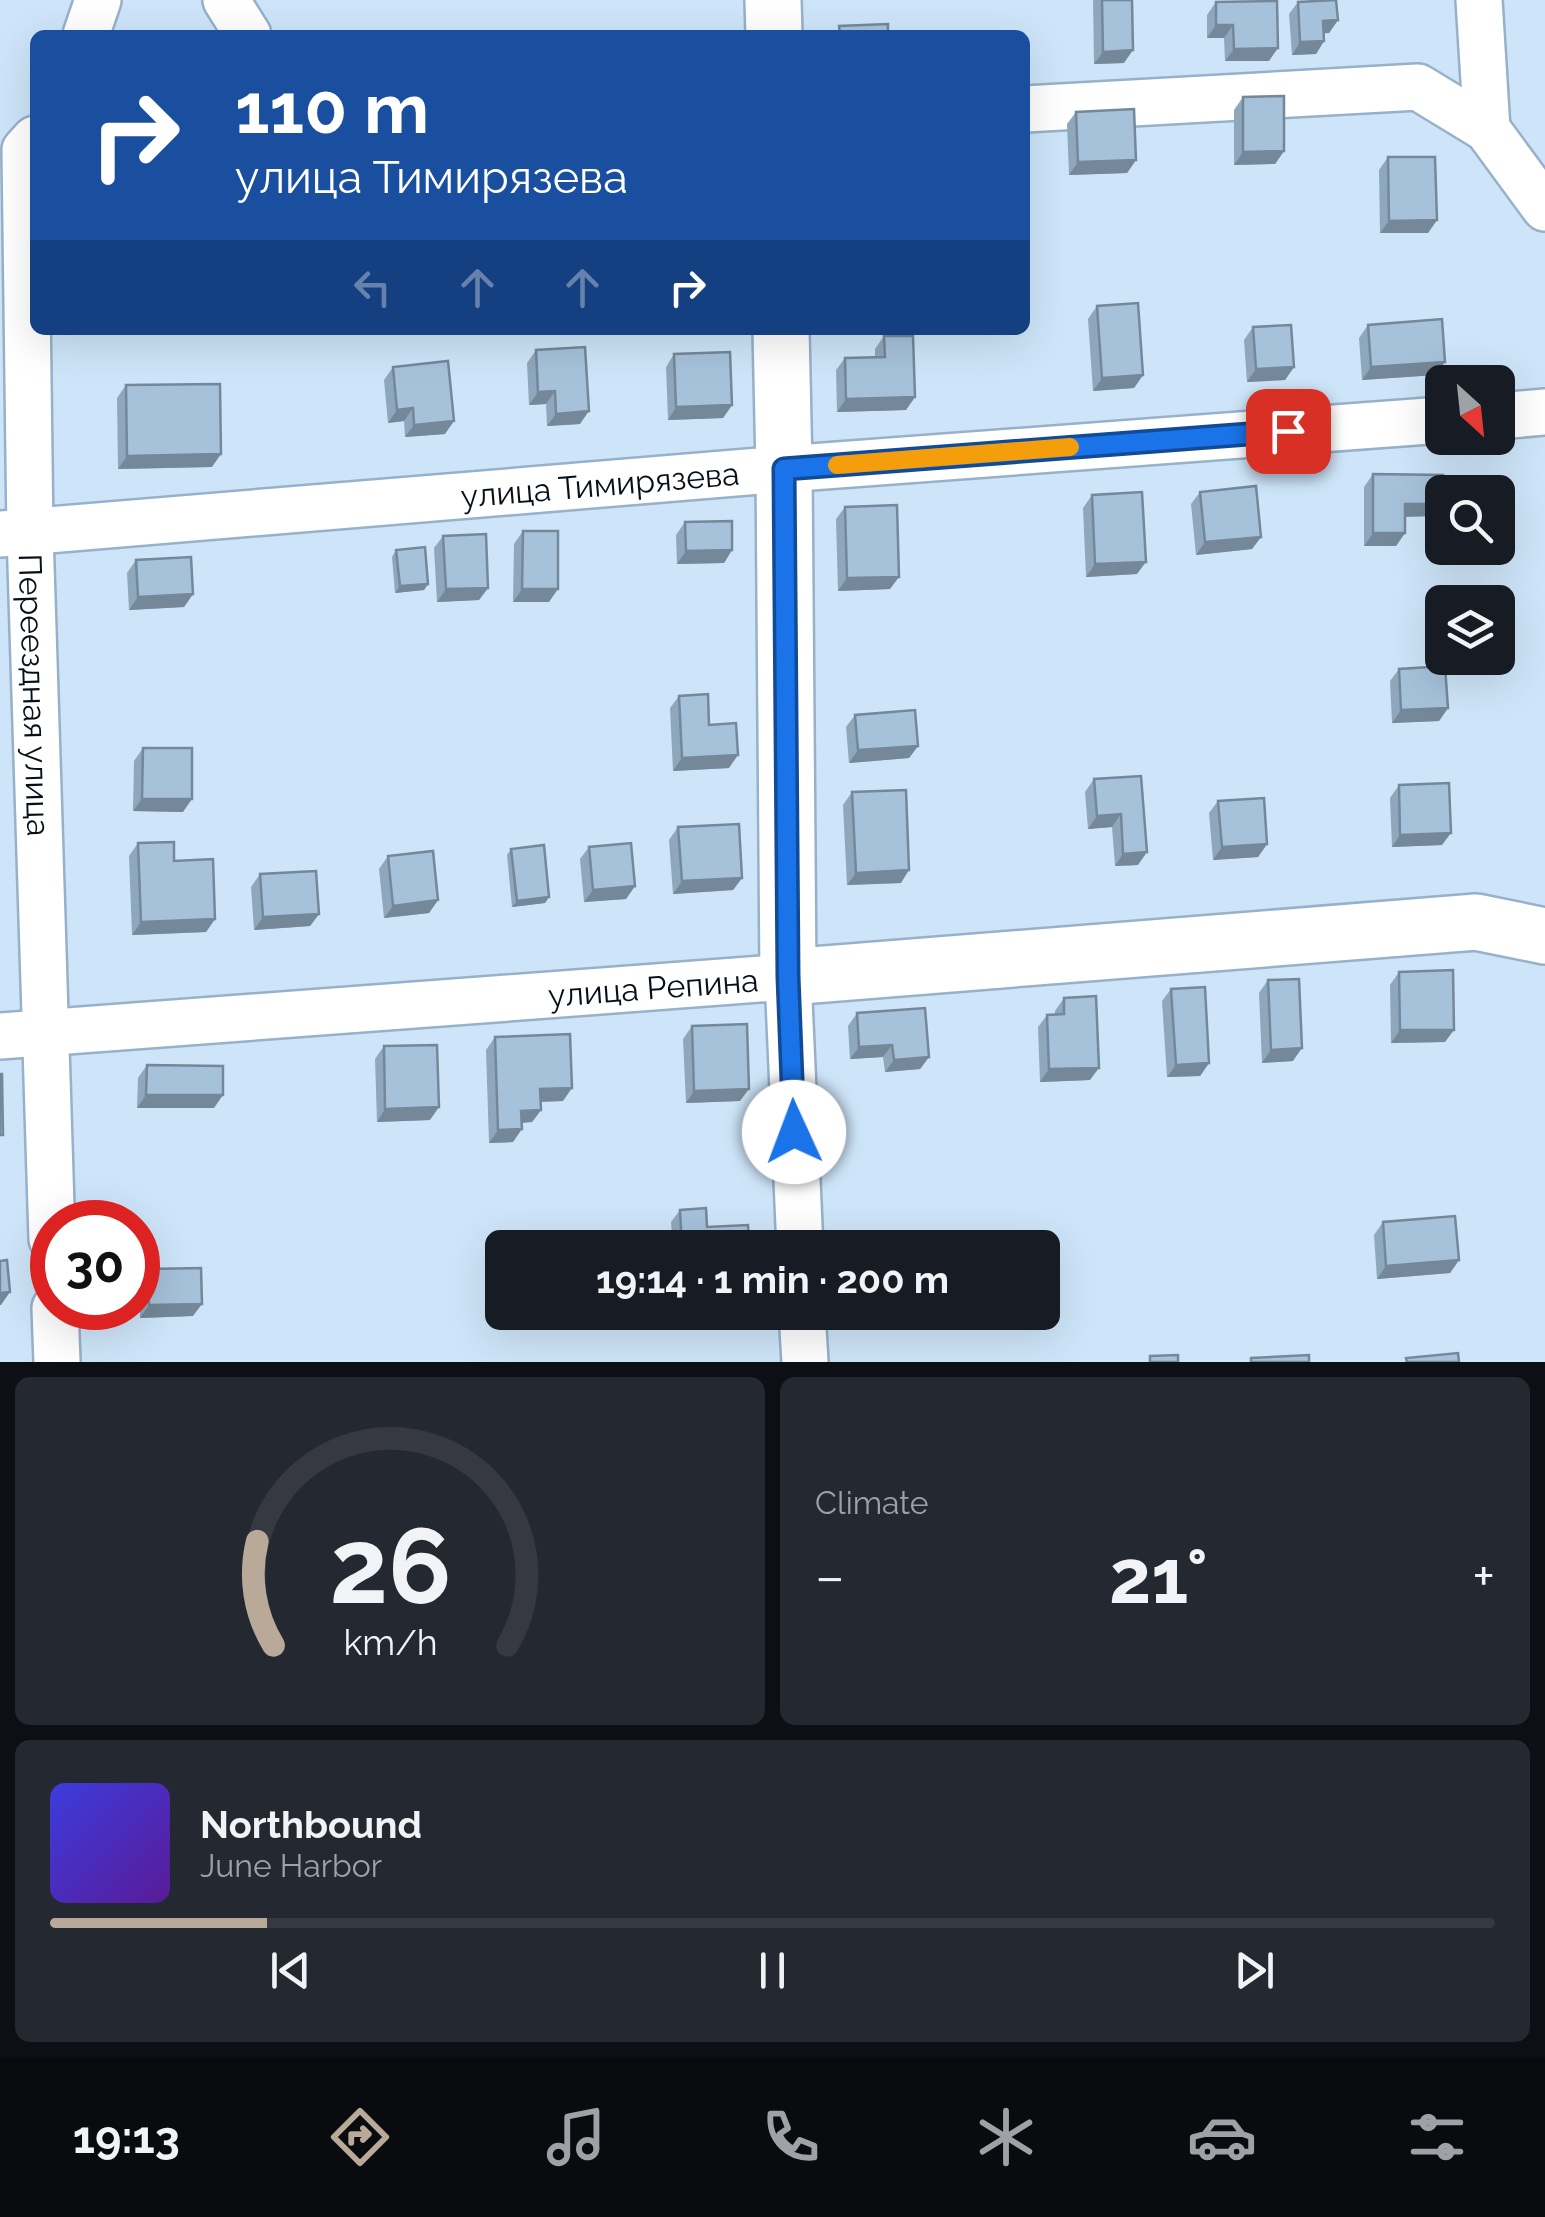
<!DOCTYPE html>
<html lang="en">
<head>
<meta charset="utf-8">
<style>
	:root { --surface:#171b24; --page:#242831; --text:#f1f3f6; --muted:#9ea1a6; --line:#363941; --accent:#b8a999 }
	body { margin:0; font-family:Raleway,sans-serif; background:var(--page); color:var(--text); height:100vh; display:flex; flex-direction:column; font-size:38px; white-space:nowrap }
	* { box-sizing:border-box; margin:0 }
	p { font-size:32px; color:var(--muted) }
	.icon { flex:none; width:55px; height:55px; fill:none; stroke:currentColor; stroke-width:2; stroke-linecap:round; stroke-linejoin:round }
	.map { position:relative; height:1362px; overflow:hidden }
	.details { display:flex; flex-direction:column; gap:15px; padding:15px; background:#0d0f14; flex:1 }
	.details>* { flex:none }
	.hud { position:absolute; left:30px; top:30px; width:1000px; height:305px; border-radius:15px; box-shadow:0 10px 40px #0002; background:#1a4fa0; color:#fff; overflow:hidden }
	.needle { width:65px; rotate:153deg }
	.tools { position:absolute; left:1425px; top:365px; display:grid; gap:20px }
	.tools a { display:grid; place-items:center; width:90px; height:90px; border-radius:15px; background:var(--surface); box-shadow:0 10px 40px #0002; font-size:50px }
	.speed { position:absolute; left:30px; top:1200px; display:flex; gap:20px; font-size:50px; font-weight:700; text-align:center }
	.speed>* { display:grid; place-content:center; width:130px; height:130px; border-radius:50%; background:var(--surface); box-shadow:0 10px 40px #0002; line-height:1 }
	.speed .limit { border:15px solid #d22; background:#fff; color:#111 }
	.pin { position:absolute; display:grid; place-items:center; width:85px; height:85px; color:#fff; margin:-42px; border-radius:20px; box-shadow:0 5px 15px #0006 }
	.me { position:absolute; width:110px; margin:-55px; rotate:358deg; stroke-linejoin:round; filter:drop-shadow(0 0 8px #0008) }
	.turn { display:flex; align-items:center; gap:35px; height:210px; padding:0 40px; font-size:45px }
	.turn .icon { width:130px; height:130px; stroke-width:2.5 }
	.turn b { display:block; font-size:70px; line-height:85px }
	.lanes { display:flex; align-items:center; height:95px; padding:0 40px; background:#0003; justify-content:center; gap:50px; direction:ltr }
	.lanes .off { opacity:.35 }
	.big { font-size:75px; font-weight:700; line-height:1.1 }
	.details .widget { flex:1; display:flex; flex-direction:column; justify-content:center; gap:15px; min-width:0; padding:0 35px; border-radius:15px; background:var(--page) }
	.details .dial { align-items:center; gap:0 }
	.dial svg { height:260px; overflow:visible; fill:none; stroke:var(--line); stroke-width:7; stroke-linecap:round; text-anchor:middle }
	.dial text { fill:var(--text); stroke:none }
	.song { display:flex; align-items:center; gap:30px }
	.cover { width:120px; height:120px; border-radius:15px; background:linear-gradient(135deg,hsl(240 70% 55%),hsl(270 70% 35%)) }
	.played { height:10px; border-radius:5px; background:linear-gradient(90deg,var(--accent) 15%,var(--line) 15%) }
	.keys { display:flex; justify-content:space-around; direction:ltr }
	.heat { display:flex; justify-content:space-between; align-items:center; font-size:55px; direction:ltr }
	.details .tiles { flex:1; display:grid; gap:15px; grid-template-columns:1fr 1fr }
	.widget:last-child { grid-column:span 2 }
	.trip { position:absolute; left:485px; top:1230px; width:575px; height:100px; border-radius:15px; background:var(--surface); box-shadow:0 10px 40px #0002; font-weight:700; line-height:100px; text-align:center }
	.menu { display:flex; height:160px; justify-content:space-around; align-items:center; background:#090b0e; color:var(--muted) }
	.menu .icon { width:70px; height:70px }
	.menu .on { color:var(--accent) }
	.menu b { font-size:45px; color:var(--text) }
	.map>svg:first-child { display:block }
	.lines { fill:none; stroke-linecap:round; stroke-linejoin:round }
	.minor-casing { stroke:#96b1c9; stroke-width:50 }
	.tertiary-casing { stroke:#96b1c9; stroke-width:60 }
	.minor { stroke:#fff; stroke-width:45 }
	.tertiary { stroke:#fff; stroke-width:55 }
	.wall { fill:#8fa7bc }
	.shaded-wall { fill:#748899 }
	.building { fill:#a6c2db; stroke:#748899; stroke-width:2.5 }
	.route-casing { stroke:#114b97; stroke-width:25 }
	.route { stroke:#1a73e8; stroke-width:18 }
	.slow { stroke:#f59e0b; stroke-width:18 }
	.labels { text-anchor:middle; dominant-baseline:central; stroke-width:10; stroke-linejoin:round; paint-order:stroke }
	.street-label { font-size:32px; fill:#071019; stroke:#fff }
</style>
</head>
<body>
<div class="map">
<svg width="1545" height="1362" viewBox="0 0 1545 1362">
	<rect width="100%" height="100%" fill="#cee5f9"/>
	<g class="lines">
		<defs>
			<g id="minor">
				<polyline points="226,0 248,35"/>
				<polyline points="1479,0 1487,129 1545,208"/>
				<polyline points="86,35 98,0"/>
				<polyline points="1025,109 1418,87 1487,129"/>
				<path id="s1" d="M35 139 25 150 30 533 52 1239"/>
				<polyline points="1498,416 1545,412"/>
				<path id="s2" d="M0 534 784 469 1442 420"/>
				<path id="s3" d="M0 1036 788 977 800 1248"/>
				<polyline points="55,1308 57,1362"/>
				<polyline points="802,1312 805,1362"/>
			</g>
			<g id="tertiary">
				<polyline points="773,0 774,35"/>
				<polyline points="781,330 784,469 788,977 1476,922 1545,936"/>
			</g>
		</defs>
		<use href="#minor" class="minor-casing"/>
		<use href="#tertiary" class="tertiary-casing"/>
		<use href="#minor" class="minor"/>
		<use href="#tertiary" class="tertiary"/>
	</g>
	<g class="wall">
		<polygon points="1093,0 1132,0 1124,63 1094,64"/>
		<polygon points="1216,2 1269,61 1225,61 1224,38 1207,38 1207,15"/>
		<polygon points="1298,2 1338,20 1329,33 1324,33 1324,41 1316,54 1292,55 1289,14"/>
		<polygon points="1243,97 1284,151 1275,164 1234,165 1234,110"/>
		<polygon points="1076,112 1136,160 1127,173 1069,175 1067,124"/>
		<polygon points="1388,157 1437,220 1428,233 1380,233 1379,170"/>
		<polygon points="1097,306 1143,375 1134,388 1093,391 1088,319"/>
		<polygon points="1368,325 1436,375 1362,380 1359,338"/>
		<polygon points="1253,327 1294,367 1285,380 1247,382 1244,340"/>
		<polygon points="884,336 915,397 906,410 837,412 836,370 845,358 875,357 875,349"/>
		<polygon points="536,350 580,424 547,426 546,404 529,405 527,363"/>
		<polygon points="674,354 732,405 723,418 668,420 666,367"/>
		<polygon points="393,367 445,434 405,437 404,421 388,423 384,380"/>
		<polygon points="126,385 212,467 118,469 117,398"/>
		<polygon points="1373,474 1433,516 1405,517 1405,533 1396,546 1364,546 1364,487"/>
		<polygon points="1200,492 1261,537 1252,549 1196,555 1191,504"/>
		<polygon points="1092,495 1137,574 1086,577 1083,508"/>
		<polygon points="845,507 890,589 838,591 836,519"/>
		<polygon points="685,522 732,550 724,563 677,564 676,535"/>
		<polygon points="523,531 549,602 513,602 514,544"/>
		<polygon points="443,536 488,588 479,600 437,602 434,548"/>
		<polygon points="396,550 428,584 424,590 395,593 392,557"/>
		<polygon points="136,560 193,594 184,607 129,610 127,573"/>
		<polygon points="1399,669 1448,708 1439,721 1392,723 1390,681"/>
		<polygon points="679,696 709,725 729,768 673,771 670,708"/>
		<polygon points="855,715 918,746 909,758 849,763 846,727"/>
		<polygon points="143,748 183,812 133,811 134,761"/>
		<polygon points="1141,776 1138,865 1115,866 1112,827 1088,829 1085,792 1094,779"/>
		<polygon points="1399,785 1442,845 1392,847 1390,798"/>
		<polygon points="852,792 901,883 847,885 843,805"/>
		<polygon points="1218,801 1267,844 1258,857 1213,860 1209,813"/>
		<polygon points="678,827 742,878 733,890 673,894 669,840"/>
		<polygon points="138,843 174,861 215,919 206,932 132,935 129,856"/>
		<polygon points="589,847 635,886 626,899 584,902 580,859"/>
		<polygon points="511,849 549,897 545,903 512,907 507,855"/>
		<polygon points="388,856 438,900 429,913 384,918 379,869"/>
		<polygon points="260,874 319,914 310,926 254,930 251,887"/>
		<polygon points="1399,972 1445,1042 1391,1043 1390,985"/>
		<polygon points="1268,980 1293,1061 1262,1063 1259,993"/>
		<polygon points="1171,989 1209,1063 1200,1076 1167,1077 1162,1001"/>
		<polygon points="1064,998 1090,1080 1040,1082 1038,1027 1047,1015 1055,1014 1055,1011"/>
		<polygon points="857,1013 929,1057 920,1069 885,1072 883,1057 850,1059 848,1026"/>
		<polygon points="692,1026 740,1101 686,1103 683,1039"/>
		<polygon points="495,1037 563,1101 540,1102 541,1110 532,1122 522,1123 513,1142 489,1143 486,1050"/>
		<polygon points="384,1046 430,1120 377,1122 375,1059"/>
		<polygon points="147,1065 214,1108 137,1108 138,1078"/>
		<polygon points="680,1210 707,1227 749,1248 673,1248 671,1222"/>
		<polygon points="1383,1222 1459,1260 1450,1273 1377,1279 1374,1235"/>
		<polygon points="866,1236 921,1248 859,1248"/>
		<polygon points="148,1269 193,1316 140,1318 139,1282"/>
	</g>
	<g class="shaded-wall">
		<polygon points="1338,20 1329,33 1314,34 1323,21"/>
		<polygon points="1216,25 1233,25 1224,38 1207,38"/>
		<polygon points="1324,41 1316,54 1292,55 1300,42"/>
		<polygon points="1278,48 1269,61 1225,61 1234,49"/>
		<polygon points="1133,50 1124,63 1094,64 1103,52"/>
		<polygon points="1284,151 1275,164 1234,165 1243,152"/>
		<polygon points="1136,160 1127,173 1069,175 1078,162"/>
		<polygon points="1437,220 1428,233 1380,233 1389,221"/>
		<polygon points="126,330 180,330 124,333"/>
		<polygon points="1445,362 1436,375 1362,380 1371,367"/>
		<polygon points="1294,367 1285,380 1247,382 1256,369"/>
		<polygon points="1143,375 1134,388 1093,391 1102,378"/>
		<polygon points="555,391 546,404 529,405 538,392"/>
		<polygon points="915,397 906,410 837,412 846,399"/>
		<polygon points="732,405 723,418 668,420 676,407"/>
		<polygon points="413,408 404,421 388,423 397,410"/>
		<polygon points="589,411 580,424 547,426 556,414"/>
		<polygon points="454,421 445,434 405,437 414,425"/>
		<polygon points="221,454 212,467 118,469 127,456"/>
		<polygon points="1405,504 1442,504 1433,516 1396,517"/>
		<polygon points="1373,533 1405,533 1396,546 1364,546"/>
		<polygon points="1261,537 1252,549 1196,555 1205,542"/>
		<polygon points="732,550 724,563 677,564 686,551"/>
		<polygon points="1146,562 1137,574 1086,577 1095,564"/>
		<polygon points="899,577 890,589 838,591 847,578"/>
		<polygon points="428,584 424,590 395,593 400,586"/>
		<polygon points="488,588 479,600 437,602 446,589"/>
		<polygon points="522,589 558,589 549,602 513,602"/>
		<polygon points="193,594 184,607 129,610 138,597"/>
		<polygon points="1448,708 1439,721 1392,723 1401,710"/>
		<polygon points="918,746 909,758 849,763 858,750"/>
		<polygon points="738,755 729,768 673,771 682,758"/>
		<polygon points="142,799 192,799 183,812 133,811"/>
		<polygon points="1121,814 1112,827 1088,829 1097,816"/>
		<polygon points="1451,833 1442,845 1392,847 1400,835"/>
		<polygon points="1267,844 1258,857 1213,860 1222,847"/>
		<polygon points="1147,852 1138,865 1115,866 1123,854"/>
		<polygon points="909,870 901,883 847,885 856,873"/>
		<polygon points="742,878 733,890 673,894 682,881"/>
		<polygon points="635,886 626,899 584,902 593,890"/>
		<polygon points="549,897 545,903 512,907 517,901"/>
		<polygon points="438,900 429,913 384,918 393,906"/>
		<polygon points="319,914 310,926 254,930 263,917"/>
		<polygon points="215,919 206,932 132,935 141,922"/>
		<polygon points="1400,1030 1454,1030 1445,1042 1391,1043"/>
		<polygon points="892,1045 883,1057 850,1059 859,1047"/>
		<polygon points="1302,1048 1293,1061 1262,1063 1271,1050"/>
		<polygon points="929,1057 920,1069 885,1072 894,1060"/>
		<polygon points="1209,1063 1200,1076 1167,1077 1176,1065"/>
		<polygon points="1099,1068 1090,1080 1040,1082 1049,1069"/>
		<polygon points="572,1088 563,1101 531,1102 540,1089"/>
		<polygon points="749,1089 740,1101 686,1103 694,1091"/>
		<polygon points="146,1095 223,1095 214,1108 137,1108"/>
		<polygon points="439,1107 430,1120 377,1122 385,1109"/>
		<polygon points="541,1110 532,1122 512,1123 521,1111"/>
		<polygon points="522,1129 513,1142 489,1143 498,1130"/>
		<polygon points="1459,1260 1450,1273 1377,1279 1386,1266"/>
		<polygon points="10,1292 1,1305 0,1305 0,1293"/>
		<polygon points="202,1304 193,1316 140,1318 149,1305"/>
	</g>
	<g class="building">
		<polygon points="1102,0 1132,0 1133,50 1103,52"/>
		<polygon points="1336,0 1338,20 1323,21 1324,41 1300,42 1298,2"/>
		<polygon points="1277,1 1278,48 1234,49 1233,25 1216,25 1216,2"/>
		<polygon points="888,24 888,35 840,35 839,26"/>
		<polygon points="1284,96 1284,151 1243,152 1243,97"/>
		<polygon points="1134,109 1136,160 1078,162 1076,112"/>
		<polygon points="1388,157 1435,157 1437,220 1389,221"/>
		<polygon points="1138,303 1143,375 1102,378 1097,306"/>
		<polygon points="1442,319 1445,362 1371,367 1368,325"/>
		<polygon points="1291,325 1294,367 1256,369 1253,327"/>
		<polygon points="884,336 913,336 915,397 846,399 845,358 885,357"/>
		<polygon points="585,347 589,411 556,414 555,391 538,392 536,350"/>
		<polygon points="730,352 732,405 676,407 674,354"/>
		<polygon points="448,361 454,421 414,425 413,408 397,410 393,367"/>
		<polygon points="220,384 221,454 127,456 126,385"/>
		<polygon points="1373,474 1443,475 1442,504 1405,504 1405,533 1373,533"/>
		<polygon points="1256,486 1261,537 1205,542 1200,492"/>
		<polygon points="1142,492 1146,562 1095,564 1092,495"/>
		<polygon points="897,505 899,577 847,578 845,507"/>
		<polygon points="732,521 732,550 686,551 685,522"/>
		<polygon points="523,531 558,531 558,589 522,589"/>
		<polygon points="486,534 488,588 446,589 443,536"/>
		<polygon points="425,547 428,584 400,586 396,550"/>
		<polygon points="191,557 193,594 138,597 136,560"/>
		<polygon points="1445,666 1448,708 1401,710 1399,669"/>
		<polygon points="708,694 709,725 736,723 738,755 682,758 679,696"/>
		<polygon points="915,710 918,746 858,750 855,715"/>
		<polygon points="143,748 192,748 192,799 142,799"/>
		<polygon points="1141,776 1147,852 1123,854 1121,814 1097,816 1094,779"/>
		<polygon points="1449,783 1451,833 1400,835 1399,785"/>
		<polygon points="906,790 909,870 856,873 852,792"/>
		<polygon points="1264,798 1267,844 1222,847 1218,801"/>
		<polygon points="739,824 742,878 682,881 678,827"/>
		<polygon points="174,842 174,861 213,859 215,919 141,922 138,843"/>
		<polygon points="631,843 635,886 593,890 589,847"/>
		<polygon points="544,845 549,897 517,901 511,849"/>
		<polygon points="433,851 438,900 393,906 388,856"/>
		<polygon points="316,871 319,914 263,917 260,874"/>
		<polygon points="1453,970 1454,1030 1400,1030 1399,972"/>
		<polygon points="1299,979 1302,1048 1271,1050 1268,980"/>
		<polygon points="1205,987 1209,1063 1176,1065 1171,989"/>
		<polygon points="1096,996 1099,1068 1049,1069 1047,1015 1064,1014 1064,998"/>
		<polygon points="925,1008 929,1057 894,1060 892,1045 859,1047 857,1013"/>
		<polygon points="747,1024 749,1089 694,1091 692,1026"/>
		<polygon points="570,1034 572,1088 540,1089 541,1110 521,1111 522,1129 498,1130 495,1037"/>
		<polygon points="437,1045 439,1107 385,1109 384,1046"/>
		<polygon points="147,1065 223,1066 223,1095 146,1095"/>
		<polygon points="0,1074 2,1074 3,1135 0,1135"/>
		<polygon points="706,1208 707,1227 748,1225 749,1248 682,1248 680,1210"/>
		<polygon points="1455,1216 1459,1260 1386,1266 1383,1222"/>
		<polygon points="921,1234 921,1248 867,1248 866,1236"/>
		<polygon points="7,1260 10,1292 0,1293 0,1261"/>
		<polygon points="201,1268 202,1304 149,1305 148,1269"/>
		<polygon points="1458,1353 1459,1362 1407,1362 1406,1358"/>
		<polygon points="1178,1355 1178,1362 1150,1362 1150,1356"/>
		<polygon points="1309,1355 1309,1362 1251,1362 1251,1358"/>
	</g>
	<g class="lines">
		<defs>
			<polyline id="route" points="794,1132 788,977 784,469 1288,431"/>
		</defs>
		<use href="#route" class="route-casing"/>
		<use href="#route" class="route"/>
		<polyline class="slow" points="837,465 1070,447"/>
	</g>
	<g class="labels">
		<g class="street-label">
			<text stroke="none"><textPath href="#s2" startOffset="602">улица Тимирязева</textPath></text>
			<text stroke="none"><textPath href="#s1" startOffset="560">Переездная улица</textPath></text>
			<text stroke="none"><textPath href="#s3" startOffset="655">улица Репина</textPath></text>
		</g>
	</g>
</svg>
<div class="tools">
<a><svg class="needle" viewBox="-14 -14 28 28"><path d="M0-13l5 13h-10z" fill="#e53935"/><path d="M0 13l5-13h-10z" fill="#9ea1a6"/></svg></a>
<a><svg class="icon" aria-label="search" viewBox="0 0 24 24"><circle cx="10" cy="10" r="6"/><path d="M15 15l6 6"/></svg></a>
<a><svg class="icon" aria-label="layers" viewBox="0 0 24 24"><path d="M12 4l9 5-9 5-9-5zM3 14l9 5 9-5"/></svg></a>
</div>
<div class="speed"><div class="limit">30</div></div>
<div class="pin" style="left:1288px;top:431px;background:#d93025"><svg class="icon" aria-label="arrive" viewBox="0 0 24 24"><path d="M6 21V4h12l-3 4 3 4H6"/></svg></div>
<svg class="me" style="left:794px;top:1132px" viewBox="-20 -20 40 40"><circle r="19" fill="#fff"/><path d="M0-13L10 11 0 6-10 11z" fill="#1a73e8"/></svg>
<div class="trip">19:14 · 1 min · 200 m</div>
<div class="hud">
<div class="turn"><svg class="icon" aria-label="right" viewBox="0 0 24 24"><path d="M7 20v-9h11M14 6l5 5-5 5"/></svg><div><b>110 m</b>улица Тимирязева</div></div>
<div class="lanes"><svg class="icon off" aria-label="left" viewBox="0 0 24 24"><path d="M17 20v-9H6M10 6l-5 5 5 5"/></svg><svg class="icon off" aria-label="ahead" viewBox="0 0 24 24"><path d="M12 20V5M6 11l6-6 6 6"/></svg><svg class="icon off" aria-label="ahead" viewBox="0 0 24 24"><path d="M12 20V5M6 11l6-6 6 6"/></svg><svg class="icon" aria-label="right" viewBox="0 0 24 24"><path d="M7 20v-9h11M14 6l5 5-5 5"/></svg></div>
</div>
</div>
<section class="details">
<div class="tiles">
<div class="widget dial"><svg viewBox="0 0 100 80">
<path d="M14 69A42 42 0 1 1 86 69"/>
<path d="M14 69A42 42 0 0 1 9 37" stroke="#b8a999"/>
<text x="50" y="56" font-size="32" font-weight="700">26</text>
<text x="50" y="72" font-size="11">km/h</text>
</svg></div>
<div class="widget"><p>Climate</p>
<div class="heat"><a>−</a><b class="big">21°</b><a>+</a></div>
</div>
<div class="widget">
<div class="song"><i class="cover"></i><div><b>Northbound</b><p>June Harbor</p></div></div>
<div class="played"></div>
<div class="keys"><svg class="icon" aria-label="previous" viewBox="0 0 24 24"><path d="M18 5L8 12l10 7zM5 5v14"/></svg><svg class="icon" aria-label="pause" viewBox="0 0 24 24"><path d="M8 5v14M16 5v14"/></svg><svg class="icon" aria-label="next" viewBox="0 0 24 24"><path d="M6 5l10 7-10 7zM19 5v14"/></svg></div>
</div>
</div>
</section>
<nav class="menu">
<b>19:13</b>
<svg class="icon on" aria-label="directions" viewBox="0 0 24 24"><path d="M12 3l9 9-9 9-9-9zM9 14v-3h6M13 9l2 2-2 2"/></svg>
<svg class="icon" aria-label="music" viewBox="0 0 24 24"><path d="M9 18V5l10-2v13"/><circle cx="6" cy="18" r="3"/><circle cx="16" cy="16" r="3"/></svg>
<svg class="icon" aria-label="phone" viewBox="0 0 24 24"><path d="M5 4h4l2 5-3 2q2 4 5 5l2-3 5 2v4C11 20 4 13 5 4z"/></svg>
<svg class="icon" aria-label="climate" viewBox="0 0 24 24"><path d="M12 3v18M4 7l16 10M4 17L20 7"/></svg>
<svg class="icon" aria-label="car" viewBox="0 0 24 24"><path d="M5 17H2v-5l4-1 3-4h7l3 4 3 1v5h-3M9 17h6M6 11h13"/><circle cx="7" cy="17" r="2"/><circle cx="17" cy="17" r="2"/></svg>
<svg class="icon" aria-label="filters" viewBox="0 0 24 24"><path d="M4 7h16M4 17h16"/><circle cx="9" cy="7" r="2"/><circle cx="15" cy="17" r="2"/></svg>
</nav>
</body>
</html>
